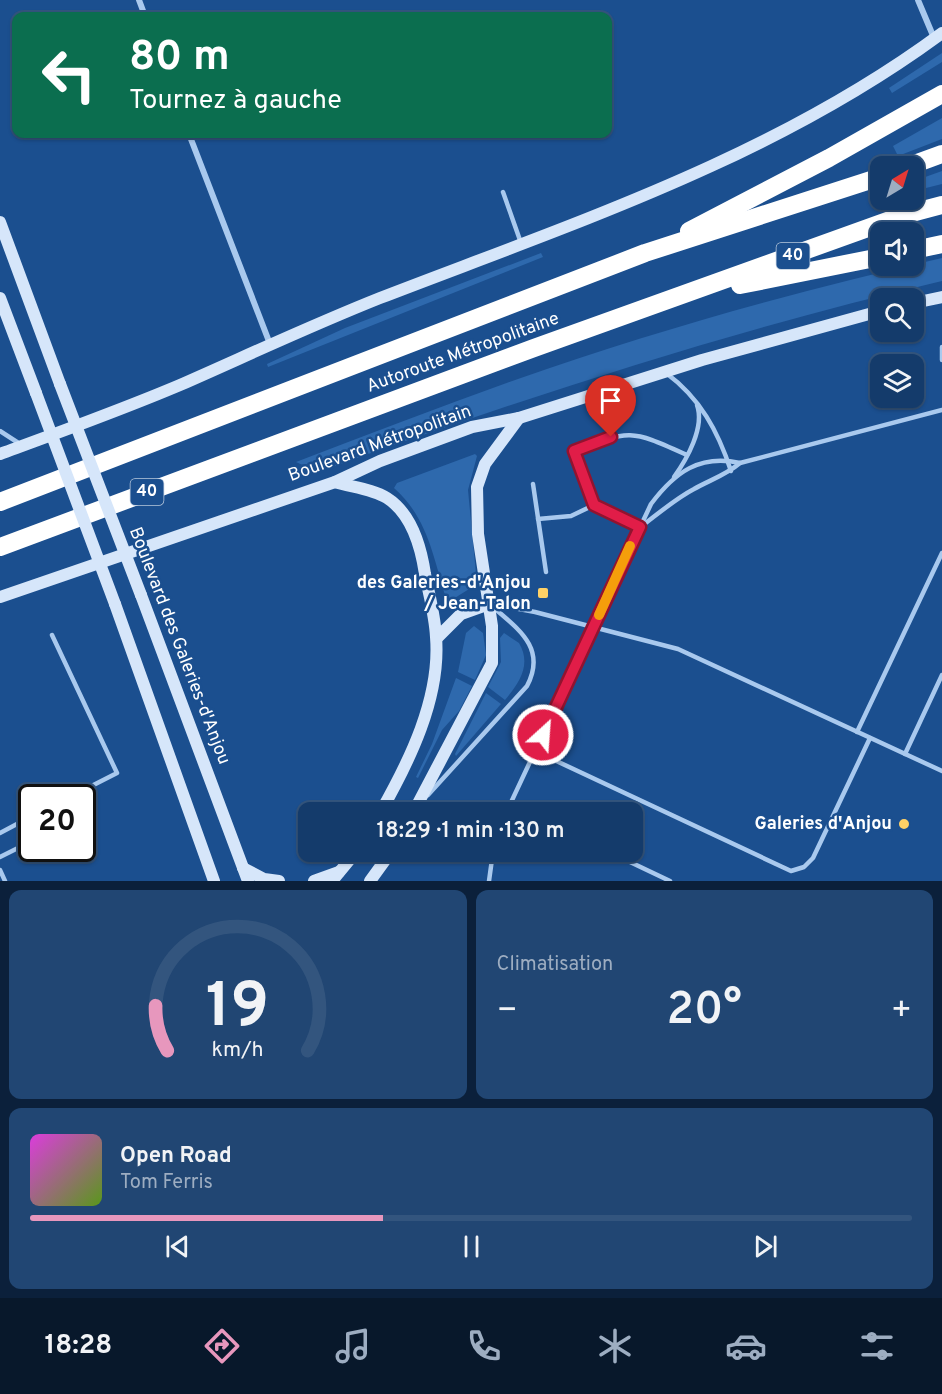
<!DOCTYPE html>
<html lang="fr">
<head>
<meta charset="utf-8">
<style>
	:root { --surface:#143b6b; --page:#214673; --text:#f1f3f6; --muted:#9dadc1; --line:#33557e; --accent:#e797bd }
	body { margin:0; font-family:Overpass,sans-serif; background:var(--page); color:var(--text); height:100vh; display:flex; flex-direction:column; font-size:22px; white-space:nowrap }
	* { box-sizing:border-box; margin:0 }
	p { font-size:20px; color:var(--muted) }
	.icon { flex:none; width:33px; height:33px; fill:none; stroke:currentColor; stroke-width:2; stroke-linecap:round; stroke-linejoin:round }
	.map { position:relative; height:881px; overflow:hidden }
	.drawer { display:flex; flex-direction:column; gap:9px; padding:9px; background:#0b203b; flex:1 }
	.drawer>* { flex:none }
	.hud { position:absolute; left:12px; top:12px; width:600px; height:126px; border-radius:12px; box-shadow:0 2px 4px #0004,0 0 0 2px var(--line); background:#0b6e4f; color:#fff; overflow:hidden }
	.needle { width:39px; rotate:38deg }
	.tools { position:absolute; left:870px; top:156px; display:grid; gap:12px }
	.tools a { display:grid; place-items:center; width:54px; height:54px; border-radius:12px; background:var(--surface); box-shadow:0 2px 4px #0004,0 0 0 2px var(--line); font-size:30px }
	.speed { position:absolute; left:18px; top:784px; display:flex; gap:12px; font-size:30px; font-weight:700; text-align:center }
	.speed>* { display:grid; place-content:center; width:78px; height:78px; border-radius:50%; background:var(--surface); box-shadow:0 2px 4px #0004,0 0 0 2px var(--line); line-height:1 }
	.speed .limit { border:3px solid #111; border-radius:9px; background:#fff; color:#111 }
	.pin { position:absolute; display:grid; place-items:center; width:51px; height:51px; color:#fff; margin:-62px -26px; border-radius:50% 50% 50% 0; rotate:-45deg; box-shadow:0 0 6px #0007 }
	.pin .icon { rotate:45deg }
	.me { position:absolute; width:66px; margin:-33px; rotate:26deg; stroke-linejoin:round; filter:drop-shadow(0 0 4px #0008) }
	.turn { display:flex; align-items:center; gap:21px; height:126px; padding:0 18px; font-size:27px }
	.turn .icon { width:78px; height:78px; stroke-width:2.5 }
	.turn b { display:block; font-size:42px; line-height:51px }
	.big { font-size:45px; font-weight:600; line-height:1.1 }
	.drawer .card { flex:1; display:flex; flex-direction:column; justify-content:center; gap:9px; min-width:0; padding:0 21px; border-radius:12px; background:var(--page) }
	.drawer .dial { align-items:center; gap:0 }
	.dial svg { height:156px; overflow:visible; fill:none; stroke:var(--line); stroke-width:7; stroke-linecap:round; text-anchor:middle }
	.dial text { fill:var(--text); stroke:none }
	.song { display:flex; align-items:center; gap:18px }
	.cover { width:72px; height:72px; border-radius:9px; background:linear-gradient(135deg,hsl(300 70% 55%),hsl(90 70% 35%)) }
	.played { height:6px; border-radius:3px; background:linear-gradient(90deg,var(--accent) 40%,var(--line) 40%) }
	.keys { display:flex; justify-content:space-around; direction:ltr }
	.heat { display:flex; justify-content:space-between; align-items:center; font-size:33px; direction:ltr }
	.drawer .tiles { flex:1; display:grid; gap:9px; grid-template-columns:1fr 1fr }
	.card:last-child { grid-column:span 2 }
	.trip { position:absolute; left:298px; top:802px; width:345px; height:60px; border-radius:12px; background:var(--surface); box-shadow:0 2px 4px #0004,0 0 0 2px var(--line); font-weight:600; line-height:60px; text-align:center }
	.tab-bar { display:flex; height:96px; justify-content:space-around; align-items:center; background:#08182b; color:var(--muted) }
	.tab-bar .icon { width:42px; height:42px }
	.tab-bar .selected { color:var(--accent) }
	.tab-bar b { font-size:27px; color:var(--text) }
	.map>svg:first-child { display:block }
	.green { fill:#2e69ad }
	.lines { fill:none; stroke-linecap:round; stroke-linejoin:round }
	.lane { stroke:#a9c9ee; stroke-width:4.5 }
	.street { stroke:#a9c9ee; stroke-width:6 }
	.secondary { stroke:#d6e6fa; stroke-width:12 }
	.highway { stroke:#fff; stroke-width:18 }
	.secondary-bridge { stroke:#d6e6fa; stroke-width:12 }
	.route-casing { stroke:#92132f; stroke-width:15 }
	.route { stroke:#e11d48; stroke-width:10 }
	.slow { stroke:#f59e0b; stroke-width:10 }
	.poi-dot { fill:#ffd166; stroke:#1b4f8f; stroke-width:2 }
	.labels { text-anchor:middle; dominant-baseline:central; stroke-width:5; stroke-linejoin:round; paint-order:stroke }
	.shield { fill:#1b4f8f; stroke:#bbcadd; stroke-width:1.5 }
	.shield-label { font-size:16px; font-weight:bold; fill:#fff }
	.street-label { font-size:18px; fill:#fff; stroke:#1b4f8f }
	.poi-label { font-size:18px; font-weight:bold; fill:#fff; stroke:#1b4f8f; text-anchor:end }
</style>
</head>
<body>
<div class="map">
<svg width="942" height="881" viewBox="0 0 942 881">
	<rect width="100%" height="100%" fill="#1b4f8f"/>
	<g class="green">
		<polygon points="942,53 942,62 892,93 889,88"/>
		<polygon points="942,118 942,139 898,156 893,146"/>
		<polygon points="942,171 942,184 914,191 914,181"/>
		<polygon points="541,253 543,257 268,367 267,364 345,328"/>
		<path d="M942 258V281C729 331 524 398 318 472L296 462C370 434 444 405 518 379 657 330 801 290 942 258Z"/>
		<path d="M475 454 477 456 468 490 477 584 450 601 446 598C433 557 428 518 394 488L397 483Z"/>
		<polygon points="474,626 483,633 486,655 475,680 458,672 466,633"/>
		<path d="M504 633 519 643C532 665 519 683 505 700L488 687 501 662 500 638Z"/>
		<polygon points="456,678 472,686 459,711 442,730 418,778 416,777 432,744"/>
		<polygon points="486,693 501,704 456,756 455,754"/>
	</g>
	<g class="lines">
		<g class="lane">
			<polyline points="503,192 521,243"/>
			<polyline points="942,347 942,360"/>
			<path d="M666 373C700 398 718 431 731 471"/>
			<polyline points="0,431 20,444"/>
			<path d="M674 477C687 459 705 427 697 405"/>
			<polyline points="533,484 546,572"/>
			<polyline points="538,519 571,516 594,505"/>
			<path d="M642 526C659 513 675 499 694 489 710 480 726 475 740 463L942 410"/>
			<path d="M640 527 594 505 574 451C631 429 631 430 687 455"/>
			<polyline points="492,604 535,612 678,649 942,771"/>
			<polyline points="52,635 117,773 68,798"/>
			<polyline points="857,732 942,553"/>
			<polyline points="535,751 791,871 804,867 813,858 870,738"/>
			<polyline points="905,754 942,675"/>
			<path d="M428 795 527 686C547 648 518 629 493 607"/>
			<polyline points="509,805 526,813"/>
			<polyline points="418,807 432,813"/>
			<path d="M506 813 651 504C675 472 700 454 740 463"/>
			<polyline points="0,833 32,816"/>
			<polyline points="609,852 670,881"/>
			<polyline points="0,857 32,841"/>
			<polyline points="0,870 5,881"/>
			<polyline points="489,881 493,852"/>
		</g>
		<g class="street">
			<polyline points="139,0 145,16"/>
			<polyline points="918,0 934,38"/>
			<polyline points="189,134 270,344"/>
		</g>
		<g class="secondary">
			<polyline points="0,222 60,384"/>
			<polyline points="0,298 36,393"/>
			<polyline points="914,303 942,297"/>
			<path d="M0 454C60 432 121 410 180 385 246 356 312 325 380 298 574 223 773 158 942 33"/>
			<path d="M335 482C351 487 373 489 387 498 412 514 421 547 425 574 429 594 435 616 436 637 441 698 409 762 380 813"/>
			<polyline points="141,595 248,881"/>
			<polyline points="0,597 335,482 380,461 472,427 519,418 702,360 880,311"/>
			<polyline points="115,604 214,881"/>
			<polyline points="437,638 461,614 489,604"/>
			<polyline points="413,813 492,663 492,626 478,534 477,487 485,464 519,418"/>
			<polyline points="243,868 264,879 279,881"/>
			<polyline points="314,881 339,872"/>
			<polyline points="332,881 356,852"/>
			<polyline points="370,881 391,852"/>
		</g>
		<g class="highway">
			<polyline points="909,166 942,154"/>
			<polyline points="689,231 829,158 942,94"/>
			<polyline points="914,250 942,244"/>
			<polyline points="740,285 880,257"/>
			<polyline points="0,502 645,253 880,177"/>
			<polyline points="0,547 534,348 904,215 942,205"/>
		</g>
		<g class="secondary-bridge">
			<polyline points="60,384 141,595"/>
			<polyline points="36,393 115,604"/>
		</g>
	</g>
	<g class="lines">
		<defs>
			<polyline id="route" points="543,735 640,527 594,505 574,451 611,437"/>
		</defs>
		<use href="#route" class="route-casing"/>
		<use href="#route" class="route"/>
		<polyline class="slow" points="599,615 630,546"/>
	</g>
	<g class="poi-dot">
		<rect x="537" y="587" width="12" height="12" rx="3"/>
		<circle cx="904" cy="824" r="6"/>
	</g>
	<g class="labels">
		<g class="shield">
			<rect x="776.5" y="243" width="33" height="26" rx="4.5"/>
			<rect x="130.5" y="479" width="33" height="26" rx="4.5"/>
		</g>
		<g class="shield-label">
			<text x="793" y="256">40</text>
			<text x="147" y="492">40</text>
		</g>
		<g class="street-label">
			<text transform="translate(463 353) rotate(-20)">Autoroute Métropolitaine</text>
			<text transform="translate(380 444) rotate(-20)">Boulevard Métropolitain</text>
			<text transform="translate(179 646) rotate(69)">Boulevard des Galeries-d'Anjou</text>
		</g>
		<g class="poi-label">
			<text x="531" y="583">des Galeries-d'Anjou<tspan x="531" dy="21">/ Jean-Talon</tspan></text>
			<text x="892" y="824">Galeries d'Anjou</text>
		</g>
	</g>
</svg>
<div class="tools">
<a><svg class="needle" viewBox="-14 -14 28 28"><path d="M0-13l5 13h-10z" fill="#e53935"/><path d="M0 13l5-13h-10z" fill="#9dadc1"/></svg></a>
<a><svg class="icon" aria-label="sound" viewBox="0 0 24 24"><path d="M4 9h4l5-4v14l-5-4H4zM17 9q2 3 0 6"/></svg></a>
<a><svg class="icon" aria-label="search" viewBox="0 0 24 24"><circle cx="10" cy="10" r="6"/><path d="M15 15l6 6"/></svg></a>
<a><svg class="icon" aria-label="layers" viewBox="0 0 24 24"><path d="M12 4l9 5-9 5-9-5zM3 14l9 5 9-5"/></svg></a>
</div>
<div class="speed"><div class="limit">20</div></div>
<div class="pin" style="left:611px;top:437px;background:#d93025"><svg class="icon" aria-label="arrive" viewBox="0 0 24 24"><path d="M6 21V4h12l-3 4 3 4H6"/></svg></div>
<svg class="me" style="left:543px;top:735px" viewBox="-20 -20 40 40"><circle r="17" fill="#e11d48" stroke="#fff" stroke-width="3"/><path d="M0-11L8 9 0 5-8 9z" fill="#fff"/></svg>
<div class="trip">18:29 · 1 min · 130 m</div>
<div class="hud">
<div class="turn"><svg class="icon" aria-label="left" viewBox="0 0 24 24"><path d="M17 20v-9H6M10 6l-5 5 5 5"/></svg><div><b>80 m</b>Tournez à gauche</div></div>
</div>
</div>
<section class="drawer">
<div class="tiles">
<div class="card dial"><svg viewBox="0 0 100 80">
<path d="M14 69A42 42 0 1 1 86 69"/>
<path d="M14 69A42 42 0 0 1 8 46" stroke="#e797bd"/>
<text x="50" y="56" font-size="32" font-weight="700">19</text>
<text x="50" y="72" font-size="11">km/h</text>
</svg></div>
<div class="card"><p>Climatisation</p>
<div class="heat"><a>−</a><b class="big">20°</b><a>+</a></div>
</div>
<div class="card">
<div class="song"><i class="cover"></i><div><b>Open Road</b><p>Tom Ferris</p></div></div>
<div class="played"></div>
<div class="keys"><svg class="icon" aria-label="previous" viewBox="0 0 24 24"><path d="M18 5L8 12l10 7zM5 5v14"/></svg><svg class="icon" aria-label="pause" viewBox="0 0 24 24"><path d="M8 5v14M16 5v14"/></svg><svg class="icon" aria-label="next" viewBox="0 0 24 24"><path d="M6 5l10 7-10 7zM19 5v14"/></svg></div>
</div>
</div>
</section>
<nav class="tab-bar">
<b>18:28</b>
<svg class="icon selected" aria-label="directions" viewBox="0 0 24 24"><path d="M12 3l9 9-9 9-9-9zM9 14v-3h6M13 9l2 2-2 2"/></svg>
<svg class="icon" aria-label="music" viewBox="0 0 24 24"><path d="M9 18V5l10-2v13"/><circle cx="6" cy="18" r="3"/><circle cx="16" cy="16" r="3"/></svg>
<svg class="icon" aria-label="phone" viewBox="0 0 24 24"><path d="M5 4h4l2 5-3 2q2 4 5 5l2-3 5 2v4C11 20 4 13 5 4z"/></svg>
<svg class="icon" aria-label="climate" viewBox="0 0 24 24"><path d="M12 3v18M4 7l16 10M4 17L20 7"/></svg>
<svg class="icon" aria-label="car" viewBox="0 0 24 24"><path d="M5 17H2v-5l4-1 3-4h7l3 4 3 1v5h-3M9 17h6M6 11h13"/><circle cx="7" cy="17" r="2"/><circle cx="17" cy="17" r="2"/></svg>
<svg class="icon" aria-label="filters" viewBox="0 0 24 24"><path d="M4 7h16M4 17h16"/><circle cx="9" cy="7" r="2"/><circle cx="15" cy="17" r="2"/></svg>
</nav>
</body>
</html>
